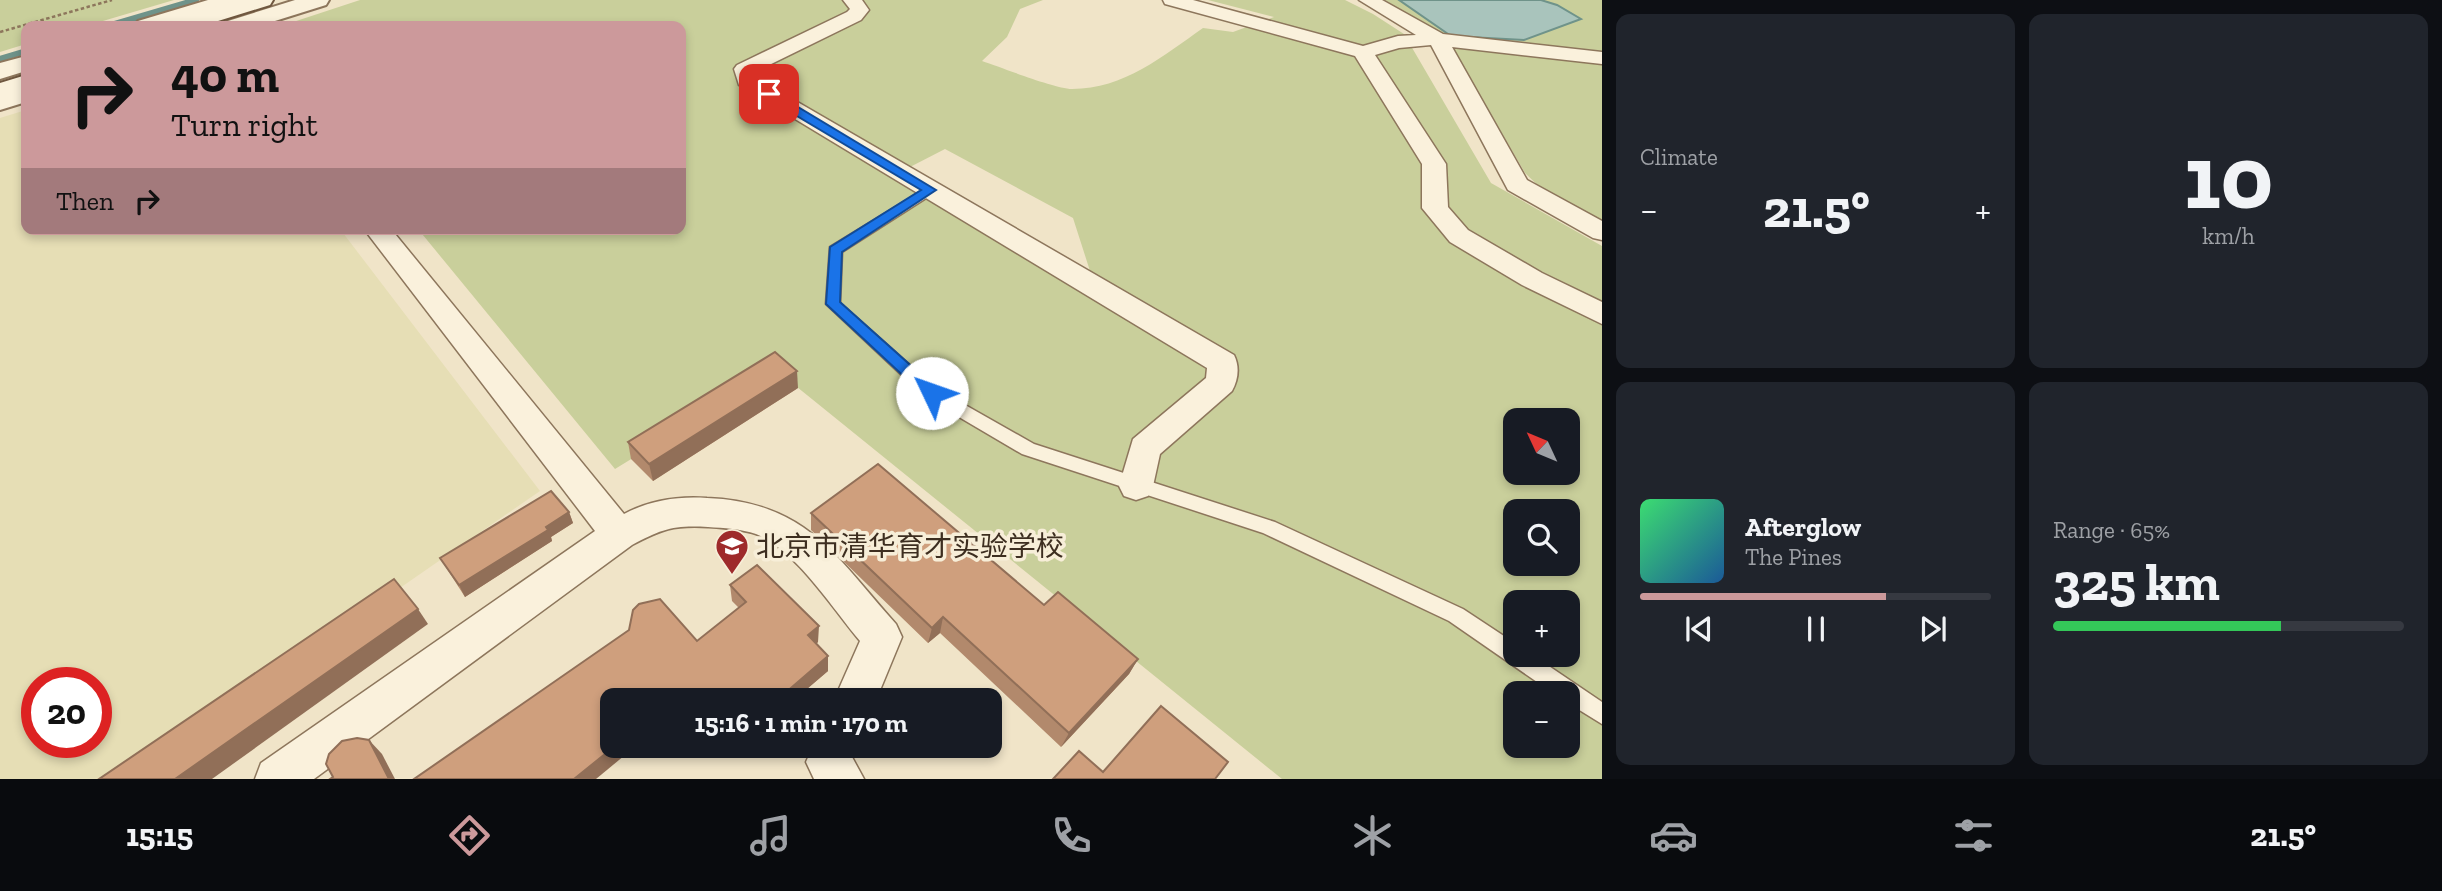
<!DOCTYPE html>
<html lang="en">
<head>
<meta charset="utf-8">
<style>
	:root { --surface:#171b24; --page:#20242c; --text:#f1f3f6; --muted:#9ea1a6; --line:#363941; --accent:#cc999b }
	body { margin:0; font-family:"Zilla Slab","Noto Sans SC",serif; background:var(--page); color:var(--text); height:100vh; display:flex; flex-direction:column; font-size:26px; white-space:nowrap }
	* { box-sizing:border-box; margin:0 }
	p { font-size:23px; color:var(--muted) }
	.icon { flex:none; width:38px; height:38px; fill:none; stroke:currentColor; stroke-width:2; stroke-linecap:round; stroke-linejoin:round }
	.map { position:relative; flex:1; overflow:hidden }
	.side { display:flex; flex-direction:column; gap:14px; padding:14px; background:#0d0f14; width:840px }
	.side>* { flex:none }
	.banner { position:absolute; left:21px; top:21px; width:665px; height:214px; border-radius:14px; box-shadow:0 4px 10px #0003; background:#cc999b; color:#111; overflow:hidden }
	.needle { width:46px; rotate:314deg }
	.controls { position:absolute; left:1503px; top:408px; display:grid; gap:14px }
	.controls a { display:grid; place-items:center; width:77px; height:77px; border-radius:14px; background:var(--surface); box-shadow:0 4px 10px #0003; font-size:35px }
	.speed { position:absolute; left:21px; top:667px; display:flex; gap:14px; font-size:35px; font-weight:700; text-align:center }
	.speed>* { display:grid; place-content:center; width:91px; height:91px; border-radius:50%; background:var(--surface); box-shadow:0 4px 10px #0003; line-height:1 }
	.speed .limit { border:10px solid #d22; background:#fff; color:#111 }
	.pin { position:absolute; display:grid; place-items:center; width:60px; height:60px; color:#fff; margin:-30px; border-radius:14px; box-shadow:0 4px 10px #0006 }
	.me { position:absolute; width:77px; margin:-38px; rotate:312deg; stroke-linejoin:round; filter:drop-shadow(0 0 5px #0008) }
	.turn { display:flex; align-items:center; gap:24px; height:147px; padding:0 35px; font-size:32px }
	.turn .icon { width:91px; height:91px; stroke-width:2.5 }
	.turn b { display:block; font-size:49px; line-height:60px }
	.then { display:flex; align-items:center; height:66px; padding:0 35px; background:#0003; gap:14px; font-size:26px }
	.big { font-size:52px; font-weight:700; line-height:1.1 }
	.side .widget { flex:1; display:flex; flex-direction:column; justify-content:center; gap:10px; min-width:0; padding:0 24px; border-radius:14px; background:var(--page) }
	.side .dial { align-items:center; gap:0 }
	.dial b { font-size:91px; line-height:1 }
	.song { display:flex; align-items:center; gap:21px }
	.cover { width:84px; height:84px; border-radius:10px; background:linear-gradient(135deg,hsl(140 70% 55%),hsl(210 70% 35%)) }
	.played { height:7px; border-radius:4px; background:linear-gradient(90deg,var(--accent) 70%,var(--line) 70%) }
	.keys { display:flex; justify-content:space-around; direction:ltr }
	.heat { display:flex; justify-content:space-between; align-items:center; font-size:38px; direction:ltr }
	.charge { height:10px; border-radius:5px; background:linear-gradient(90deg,#34c759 65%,var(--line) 0) }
	.side .tiles { flex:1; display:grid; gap:14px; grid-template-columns:repeat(2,1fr) }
	.trip { position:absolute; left:600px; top:688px; width:402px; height:70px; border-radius:14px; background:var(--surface); box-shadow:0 4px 10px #0003; font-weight:700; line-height:70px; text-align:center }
	.tab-bar { display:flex; height:112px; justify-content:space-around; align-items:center; background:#090b0e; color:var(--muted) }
	.tab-bar .icon { width:49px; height:49px }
	.tab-bar .on { color:var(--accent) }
	.tab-bar b { font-size:32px; color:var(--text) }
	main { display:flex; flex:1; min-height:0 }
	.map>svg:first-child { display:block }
	.farmland { fill:#e6deb5; fill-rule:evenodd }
	.green { fill:#c9cf9b; fill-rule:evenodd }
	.water { fill:#a9c4bc; stroke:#6f938a; stroke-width:2 }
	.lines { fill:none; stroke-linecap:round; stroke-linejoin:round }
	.stream { stroke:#6f938a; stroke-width:6 }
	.service-casing { stroke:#8d765c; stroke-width:3 }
	.minor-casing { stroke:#8d765c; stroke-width:3 }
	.tertiary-casing { stroke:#8d765c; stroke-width:4 }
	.secondary-casing { stroke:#6f573f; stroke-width:4 }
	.path { stroke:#8d765c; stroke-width:2.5; stroke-dasharray:3.5 2.5; stroke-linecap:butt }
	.service { fill:#faf1dc; fill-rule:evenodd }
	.minor { fill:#faf1dc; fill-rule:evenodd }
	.tertiary { fill:#faf1dc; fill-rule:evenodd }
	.secondary { fill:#faf1dc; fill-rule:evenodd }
	.wall { fill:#b2896c }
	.shaded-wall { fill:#916f58 }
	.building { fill:#cf9f7d; stroke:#916f58; stroke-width:2 }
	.route { fill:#1a73e8; stroke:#114b97; stroke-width:2 }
	.labels { text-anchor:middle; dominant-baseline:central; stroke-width:7; stroke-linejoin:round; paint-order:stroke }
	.poi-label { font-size:28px; fill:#3d2e20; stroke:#f7eed8; text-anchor:start }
</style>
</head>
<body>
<main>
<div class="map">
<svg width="1602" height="779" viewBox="0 0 1602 779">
	<rect width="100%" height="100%" fill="#f0e4c8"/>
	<path class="farmland" d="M26 110V229H340L540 491 124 779H0V118ZM37 682H96V742H37Z"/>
	<g class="green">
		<polygon points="0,0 174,0 86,26 26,26 26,44 0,52"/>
		<path d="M360 0H1043L1020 9 1007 37 982 61C1003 68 1053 88 1072 89 1124 89 1163 56 1203 28L1233 32 1274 17 1208 0H1345L1373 14 1404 34 1491 183 1602 246V779H1282L776 370 615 469 418 229H681V26H281ZM945 149 1073 218 1090 271 910 167ZM1516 420H1568V472H1516ZM1516 511H1568V564H1516ZM1516 602H1568V654H1516ZM1516 693H1568V746H1516Z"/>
		<polygon points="1379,0 1602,0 1602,224 1547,194 1525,173 1466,72"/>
	</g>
	<polygon class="water" points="1399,0 1541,0 1557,5 1581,19 1524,40 1451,36"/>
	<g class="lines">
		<g class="stream">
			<polyline points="108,26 196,0"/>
			<polyline points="0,59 26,51"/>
		</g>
		<defs>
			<polygon id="service" points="930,186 934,187 934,193 842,252 840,303 937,389 1034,444 1275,522 1463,609 1516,644 1516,654 1531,654 1602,702 1602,724 1568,703 1568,693 1553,693 1449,621 1263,533 1022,454 925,397 826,304 830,247"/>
			<g id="minor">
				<path d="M843 0H862L869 10 861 20 755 72 756 78 1234 355C1240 367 1238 380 1232 391L1160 454 1153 486 1148 496 1136 500 1124 496 1119 486 1133 439 1206 378 1207 368 739 85 734 69 737 65 847 12 850 9Z"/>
				<polygon points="1163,0 1193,0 1363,46 1398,36 1416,35 1359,0 1382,0 1443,34 1602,52 1602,64 1452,47 1527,180 1602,221 1602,240 1593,238 1508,190 1431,45 1399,48 1375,55 1446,164 1448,207 1468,230 1542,273 1602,302 1602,324 1522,285 1450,242 1422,208 1422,164 1355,56 1165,4"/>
				<path d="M364 229H391L624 514C650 500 679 496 707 498 807 502 836 557 896 624L902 637 876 700H834L860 641C833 609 795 549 756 534 741 529 724 528 708 527 673 525 662 529 632 545L314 779H255L261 763 595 531Z"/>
				<polygon points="813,746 856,746 852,757 864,779 814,779 806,762"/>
			</g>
			<g id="tertiary">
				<polygon points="208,0 243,0 240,5 170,26 134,26 138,21"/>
				<polygon points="295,0 329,0 326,5 259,26 224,26 228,21"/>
				<polygon points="26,56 26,71 0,79 0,63"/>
				<polygon points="26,86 26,102 0,110 0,93"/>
			</g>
			<g id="secondary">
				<polygon points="238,0 273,0 270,5 202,26 166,26 170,21"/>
				<polygon points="26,75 26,92 0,100 0,83"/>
			</g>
		</defs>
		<use href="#service" class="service-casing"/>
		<use href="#minor" class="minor-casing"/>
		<use href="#tertiary" class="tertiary-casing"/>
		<use href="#secondary" class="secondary-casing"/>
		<polyline class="path" points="0,32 112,0"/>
		<use href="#service" class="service"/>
		<use href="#minor" class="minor"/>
		<use href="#tertiary" class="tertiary"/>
		<use href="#secondary" class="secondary"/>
	</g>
	<g class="wall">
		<polygon points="798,388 653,481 631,459 628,442"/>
		<polygon points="569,512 573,523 551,537 552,541 465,597 440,558"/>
		<polygon points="811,513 1044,605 1138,659 1129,674 1061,747 940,633 928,643 811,530"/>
		<polygon points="730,585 818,642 816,644 828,656 828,671 794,700 612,700 697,641 739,608 732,601"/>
		<polygon points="714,746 742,746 736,751 719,751"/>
	</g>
	<g class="shaded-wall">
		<polygon points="797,371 798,388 653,481 649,464"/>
		<polygon points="569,512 573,523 551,537 552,541 465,597 459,585"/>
		<polygon points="418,609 428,624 212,779 175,779"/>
		<polygon points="943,617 940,633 928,643 932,628"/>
		<polygon points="819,626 818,642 808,651 808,635"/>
		<polygon points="828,656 828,671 794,700 777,700"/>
		<polygon points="1138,659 1129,674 1061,747 1069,733"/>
		<polygon points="678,693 680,700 670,700"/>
		<polygon points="369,740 382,754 395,779 389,779"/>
		<polygon points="615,746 636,746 596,779 574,779"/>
		<polygon points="735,746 742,746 736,751"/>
	</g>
	<g class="building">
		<polygon points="775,352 797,371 649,464 628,442"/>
		<polygon points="878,464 1044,605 1058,592 1138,659 1069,733 943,617 932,628 811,513"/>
		<polygon points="551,491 569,512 546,527 548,530 459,585 440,558"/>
		<polygon points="757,565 819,626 808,635 828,656 777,700 684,700 678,693 670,700 612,700 612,746 615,746 574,779 414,779 629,630 633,610 639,604 660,599 697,641 746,602 730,585"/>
		<polygon points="394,579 418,609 175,779 99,779"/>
		<polygon points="1161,706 1228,762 1215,779 1053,779 1079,751 1103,772"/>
		<polygon points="357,738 369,740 389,779 330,779 333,777 326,764 329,754 342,741"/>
	</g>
	<polygon class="route" points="765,92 773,92 936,190 842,252 840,302 937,389 940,393 937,397 926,397 826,304 830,247 921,190 765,97"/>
	<defs>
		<symbol id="school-pin" viewBox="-11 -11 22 30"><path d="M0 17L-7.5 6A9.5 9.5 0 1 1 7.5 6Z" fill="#9e2a2b" stroke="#f7eed8"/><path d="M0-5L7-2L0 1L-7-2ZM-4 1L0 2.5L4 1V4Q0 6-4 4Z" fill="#fff"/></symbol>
	</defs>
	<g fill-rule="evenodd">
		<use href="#school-pin" x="713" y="527" width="38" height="52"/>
	</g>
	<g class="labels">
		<g class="poi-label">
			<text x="756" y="546">北京市清华育才实验学校</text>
		</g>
	</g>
</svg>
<div class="controls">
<a><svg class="needle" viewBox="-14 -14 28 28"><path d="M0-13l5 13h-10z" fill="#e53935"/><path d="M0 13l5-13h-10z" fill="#9ea1a6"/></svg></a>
<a><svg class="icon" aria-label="search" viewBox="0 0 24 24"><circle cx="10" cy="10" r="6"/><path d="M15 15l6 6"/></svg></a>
<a>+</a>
<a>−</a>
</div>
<div class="speed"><div class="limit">20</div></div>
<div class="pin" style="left:769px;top:94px;background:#d93025"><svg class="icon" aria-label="arrive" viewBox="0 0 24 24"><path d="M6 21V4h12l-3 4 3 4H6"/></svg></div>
<svg class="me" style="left:932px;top:393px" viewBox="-20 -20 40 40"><circle r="19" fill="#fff"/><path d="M0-13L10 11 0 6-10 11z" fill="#1a73e8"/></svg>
<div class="trip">15:16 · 1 min · 170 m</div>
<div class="banner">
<div class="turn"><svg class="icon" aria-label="right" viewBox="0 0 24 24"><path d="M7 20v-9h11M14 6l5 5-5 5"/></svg><div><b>40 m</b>Turn right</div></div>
<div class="then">Then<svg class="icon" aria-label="right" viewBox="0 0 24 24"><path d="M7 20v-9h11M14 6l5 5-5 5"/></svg></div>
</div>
</div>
<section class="side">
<div class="tiles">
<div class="widget"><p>Climate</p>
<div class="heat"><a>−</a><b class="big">21.5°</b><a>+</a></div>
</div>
<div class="widget dial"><b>10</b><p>km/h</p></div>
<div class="widget">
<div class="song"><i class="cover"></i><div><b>Afterglow</b><p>The Pines</p></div></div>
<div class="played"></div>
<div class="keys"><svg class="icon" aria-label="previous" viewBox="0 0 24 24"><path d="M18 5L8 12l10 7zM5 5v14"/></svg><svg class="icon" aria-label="pause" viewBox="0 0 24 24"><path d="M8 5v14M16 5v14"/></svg><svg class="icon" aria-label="next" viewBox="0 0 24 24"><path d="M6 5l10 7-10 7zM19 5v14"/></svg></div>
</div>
<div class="widget"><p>Range · 65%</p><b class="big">325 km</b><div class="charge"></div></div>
</div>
</section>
</main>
<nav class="tab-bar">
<b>15:15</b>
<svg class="icon on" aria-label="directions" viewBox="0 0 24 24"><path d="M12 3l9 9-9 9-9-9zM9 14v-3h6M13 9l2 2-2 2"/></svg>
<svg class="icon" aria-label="music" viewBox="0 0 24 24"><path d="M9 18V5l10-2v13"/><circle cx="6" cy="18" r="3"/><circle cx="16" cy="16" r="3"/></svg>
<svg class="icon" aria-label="phone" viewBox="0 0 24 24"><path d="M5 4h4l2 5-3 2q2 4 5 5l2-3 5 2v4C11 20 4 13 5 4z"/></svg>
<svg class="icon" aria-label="climate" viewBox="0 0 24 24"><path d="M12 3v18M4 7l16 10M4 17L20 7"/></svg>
<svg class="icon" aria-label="car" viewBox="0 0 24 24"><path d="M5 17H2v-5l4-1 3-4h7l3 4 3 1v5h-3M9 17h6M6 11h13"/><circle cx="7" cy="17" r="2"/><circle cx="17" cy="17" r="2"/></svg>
<svg class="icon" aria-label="filters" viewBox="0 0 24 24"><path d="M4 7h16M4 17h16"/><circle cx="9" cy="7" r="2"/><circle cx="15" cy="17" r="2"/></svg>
<b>21.5°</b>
</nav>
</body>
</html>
